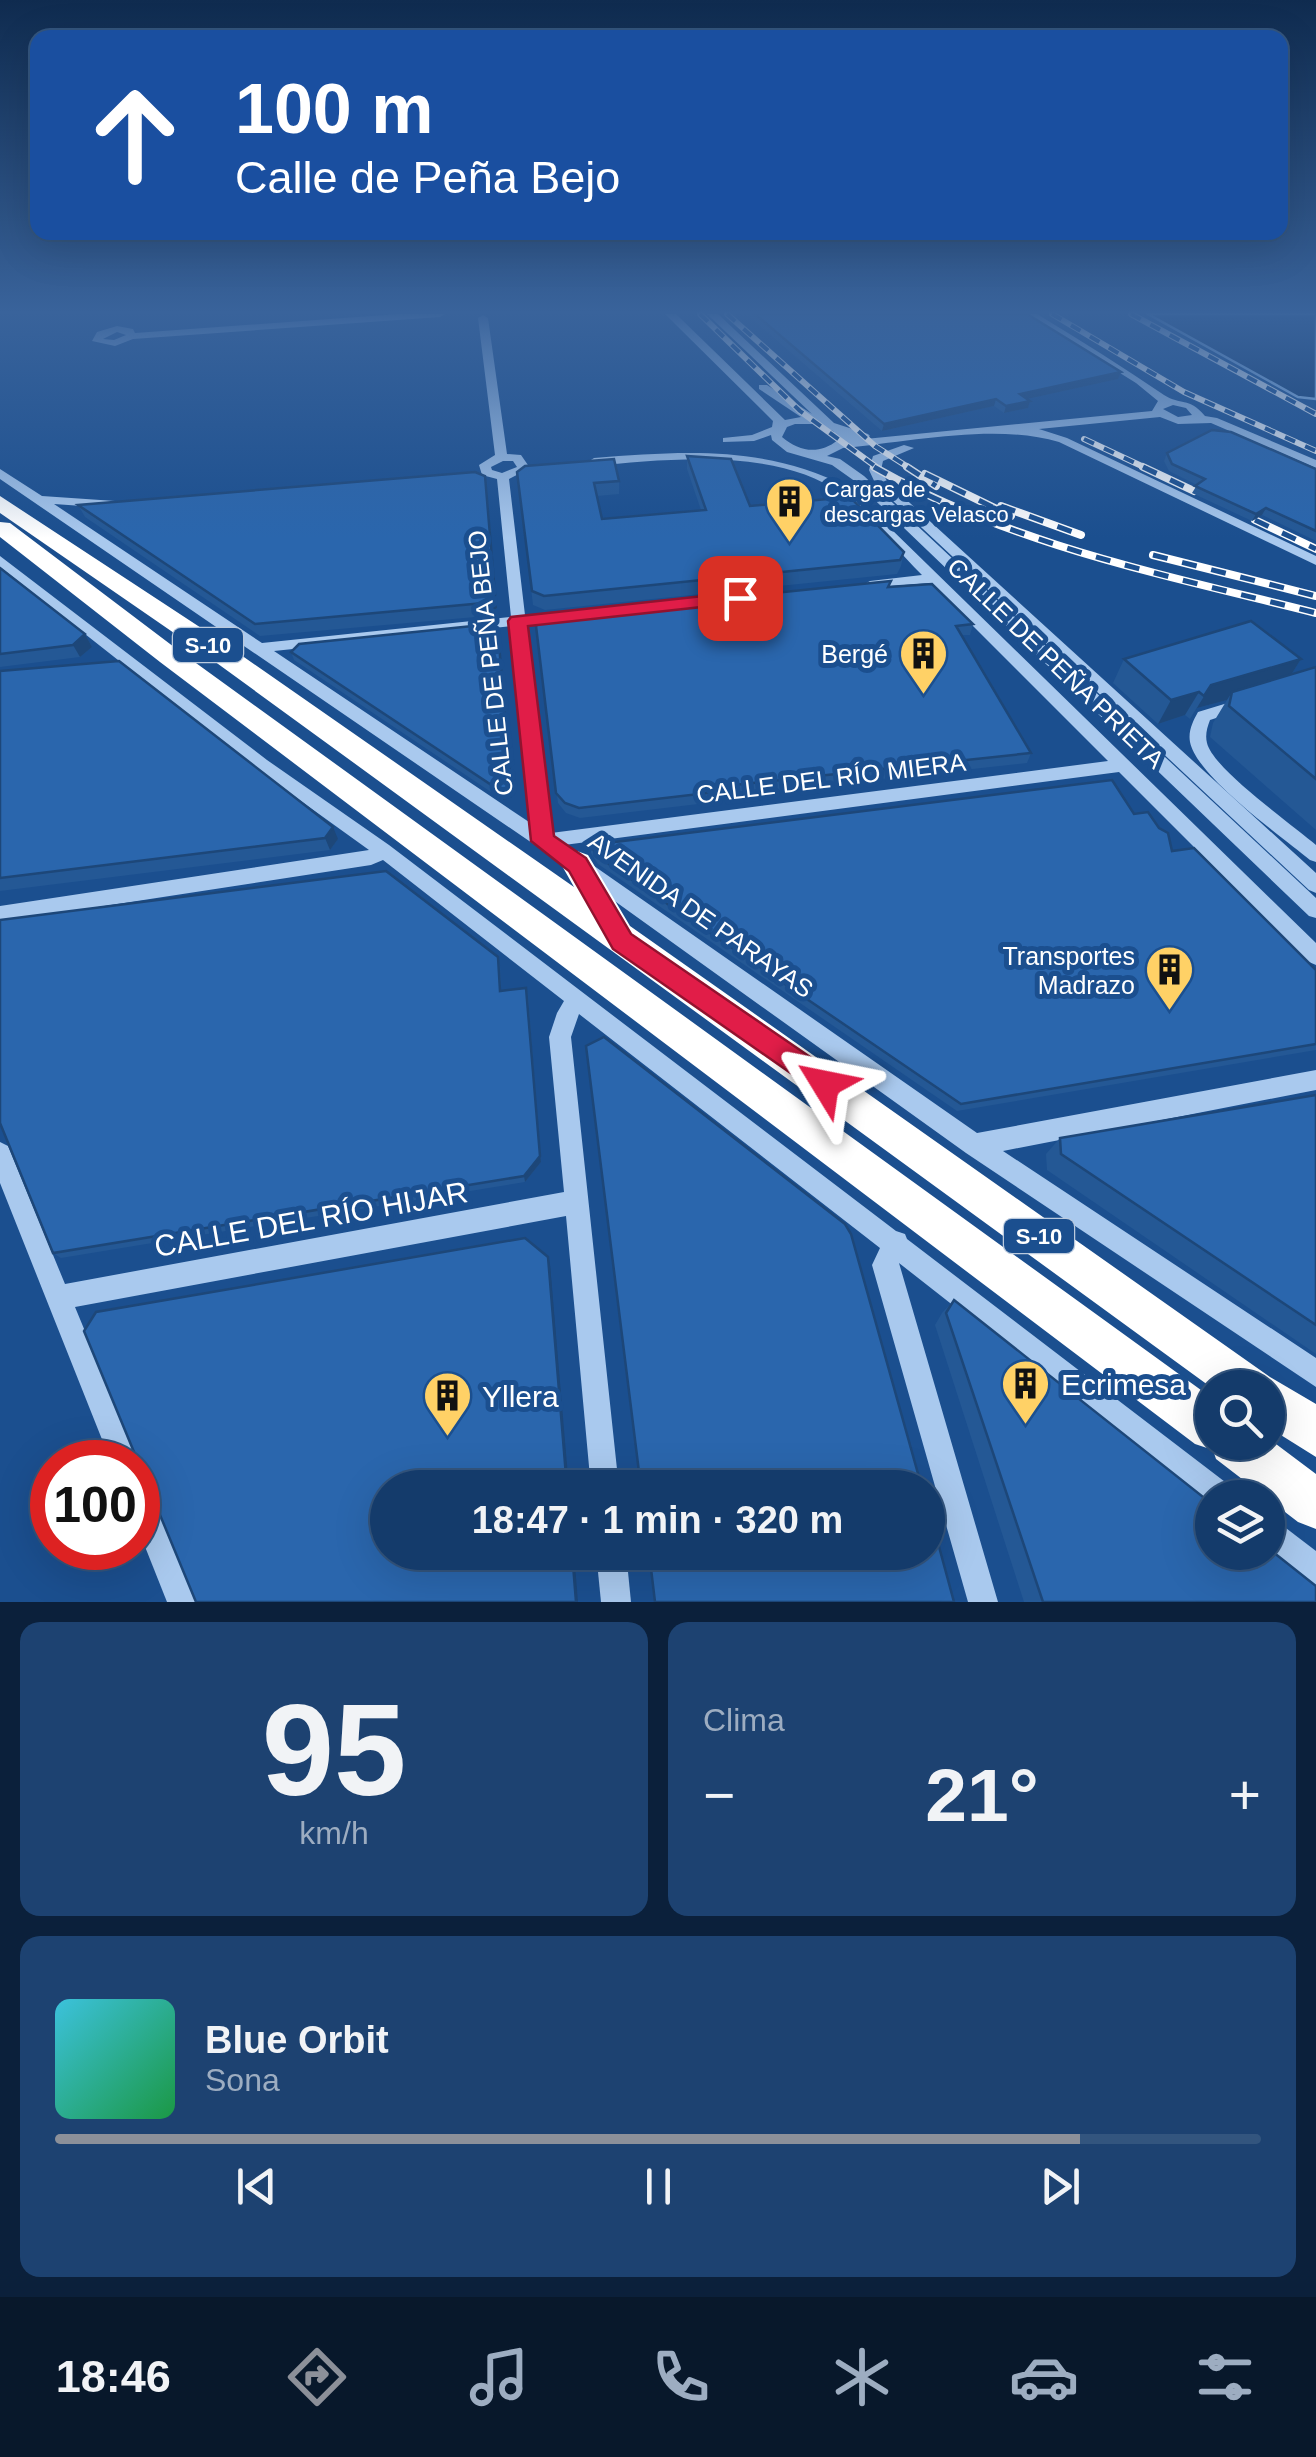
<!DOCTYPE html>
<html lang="es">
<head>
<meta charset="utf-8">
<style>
	:root { --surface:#143b6b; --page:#1d4271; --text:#f1f3f6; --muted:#9dadc1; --line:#33557e; --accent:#8c9099 }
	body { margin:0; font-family:Arial,sans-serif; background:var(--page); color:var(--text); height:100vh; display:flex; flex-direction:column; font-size:38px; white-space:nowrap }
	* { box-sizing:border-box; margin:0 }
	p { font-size:32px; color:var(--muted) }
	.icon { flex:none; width:55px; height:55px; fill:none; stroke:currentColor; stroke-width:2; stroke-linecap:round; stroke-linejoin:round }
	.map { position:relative; height:1602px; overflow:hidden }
	.sheet { display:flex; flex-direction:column; gap:20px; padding:20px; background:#0b203b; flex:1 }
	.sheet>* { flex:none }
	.guide { position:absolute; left:30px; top:30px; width:1258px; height:210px; border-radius:20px; box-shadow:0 10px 40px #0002,0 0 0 2px var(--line); background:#1a4fa0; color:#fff; overflow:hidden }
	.fabs { position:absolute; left:1195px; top:1370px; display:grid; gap:20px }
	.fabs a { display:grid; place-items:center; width:90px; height:90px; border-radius:50%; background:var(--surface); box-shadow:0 10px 40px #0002,0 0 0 2px var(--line); font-size:50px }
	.speed { position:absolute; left:30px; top:1440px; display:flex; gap:20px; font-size:50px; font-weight:700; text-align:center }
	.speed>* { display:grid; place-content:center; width:130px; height:130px; border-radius:50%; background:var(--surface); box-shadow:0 10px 40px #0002,0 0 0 2px var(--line); line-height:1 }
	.speed .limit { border:15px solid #d22; background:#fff; color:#111 }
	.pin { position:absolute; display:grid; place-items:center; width:85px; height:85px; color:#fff; margin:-42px; border-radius:20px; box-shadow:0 5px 15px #0006 }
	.me { position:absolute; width:110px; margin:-55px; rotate:305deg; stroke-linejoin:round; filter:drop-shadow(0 0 8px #0008) }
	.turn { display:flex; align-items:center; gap:35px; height:210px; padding:0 40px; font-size:45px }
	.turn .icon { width:130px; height:130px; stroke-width:2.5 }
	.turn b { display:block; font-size:70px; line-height:85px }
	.big { font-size:75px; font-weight:600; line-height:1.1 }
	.sheet .tile { flex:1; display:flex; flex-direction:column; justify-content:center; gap:15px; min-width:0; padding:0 35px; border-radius:20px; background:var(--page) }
	.sheet .dial { align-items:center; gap:0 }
	.dial b { font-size:130px; line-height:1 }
	.song { display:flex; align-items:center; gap:30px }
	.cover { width:120px; height:120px; border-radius:15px; background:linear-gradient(135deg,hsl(190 70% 55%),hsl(140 70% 35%)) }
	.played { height:10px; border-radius:5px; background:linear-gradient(90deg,var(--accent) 85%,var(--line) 85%) }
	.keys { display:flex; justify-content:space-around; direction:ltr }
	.heat { display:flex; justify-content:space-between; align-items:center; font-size:55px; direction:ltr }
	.sheet .tiles { flex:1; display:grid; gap:20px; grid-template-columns:1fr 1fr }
	.tile:last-child { grid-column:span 2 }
	.trip { position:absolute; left:370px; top:1470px; width:575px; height:100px; border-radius:50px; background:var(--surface); box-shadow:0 10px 40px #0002,0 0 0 2px var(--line); font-weight:600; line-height:100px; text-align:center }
	.dock { display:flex; height:160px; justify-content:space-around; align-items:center; background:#08182b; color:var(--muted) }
	.dock .icon { width:70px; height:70px }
	.dock .active { color:var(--accent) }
	.dock b { font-size:45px; color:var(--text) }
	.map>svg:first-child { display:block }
	.water { fill:#123a6d; stroke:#9cc4f0; stroke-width:2.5 }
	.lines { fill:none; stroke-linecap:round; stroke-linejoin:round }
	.minor { fill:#a9c9ee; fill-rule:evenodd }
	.highway { fill:#fff; fill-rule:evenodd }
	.rail-far1-casing { stroke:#fff; stroke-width:6 }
	.rail-casing { stroke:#fff; stroke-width:8 }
	.rail-far1 { stroke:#1b4f8f; stroke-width:4; stroke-dasharray:11; stroke-linecap:butt }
	.rail { stroke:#1b4f8f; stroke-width:5; stroke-dasharray:15; stroke-linecap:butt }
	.wall { fill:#245895 }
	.shaded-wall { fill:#1d4779 }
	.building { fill:#2a66ad; stroke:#1d4779; stroke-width:2.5 }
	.route { fill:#e11d48; stroke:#92132f; stroke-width:2.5 }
	.labels { text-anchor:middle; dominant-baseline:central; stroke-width:10; stroke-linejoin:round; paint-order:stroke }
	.far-poi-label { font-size:22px; fill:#fff; stroke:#1b4f8f; text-anchor:start }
	.shield { fill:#1b4f8f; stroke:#bbcadd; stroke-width:2.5 }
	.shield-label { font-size:22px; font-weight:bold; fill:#fff }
	.poi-label { font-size:25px; fill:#fff; stroke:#1b4f8f; text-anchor:end }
	.street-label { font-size:25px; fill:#fff; stroke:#1b4f8f }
	.near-street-label { font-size:30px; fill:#fff; stroke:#1b4f8f }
	.near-poi-label { font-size:30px; fill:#fff; stroke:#1b4f8f; text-anchor:start }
</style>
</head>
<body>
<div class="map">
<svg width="1316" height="1602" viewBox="0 0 1316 1602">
	<rect width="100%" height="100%" fill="#1b4f8f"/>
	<polygon class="water" points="1148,314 1316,314 1316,399 1298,397"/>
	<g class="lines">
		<g class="minor">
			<path d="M399 314H445L440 317 133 339 115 346 92 341 97 332 117 326 133 329 135 333ZM117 332 126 335 114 340 103 339Z"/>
			<path d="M665 314H676L785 420 801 417 759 389V385H767L812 414 707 314H718L834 423 868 434 870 436 865 439 1152 411 1158 401 1136 383 1025 314H1037C1080 340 1123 367 1164 395 1181 406 1188 396 1205 416L1217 418 1316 460V468L1211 423 1178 424 1160 417 1039 429 1067 438 1316 556V565L1059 442C995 423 910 442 843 448L827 456 840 459 864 476 1316 898V918L1309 916 856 482 832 465 787 452 772 440 771 435 754 441 723 442V438L752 435 772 427 773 421ZM1173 405 1186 408 1192 415 1178 417 1163 409ZM795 424H814L833 431 838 440C819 455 800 452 782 437L787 427Z"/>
			<path d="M483 315 488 318 507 454 521 455 530 468 509 479 525 615 571 610 578 615 571 620 527 624 551 833 1108 761 930 583 865 588 863 585 870 581 922 575C896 549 870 517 841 494 780 447 666 459 594 466L588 462 594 458C685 451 764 445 848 487L1316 943V965L1309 962 1119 772 564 845 977 1133 1316 1070V1090L1003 1151 1316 1358V1387L966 1153 570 869 0 479V469L42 496 115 501V507L111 508 54 504 262 643 511 617 497 479 482 475 479 465 495 455 478 318ZM503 461H513L517 467 502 473 492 470 491 467ZM512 626 532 824 274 651Z"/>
			<polygon points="904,445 914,448 883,461 881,470 888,483 1316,873 1316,893 1309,890 876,485 869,470 873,456"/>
			<polygon points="0,556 267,760 389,845 896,1231 905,1234 907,1239 1233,1488 1237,1498 1212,1498 1212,1508 899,1263 998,1602 968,1602 872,1265 880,1248 579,1014 571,1037 619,1488 591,1488 566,1216 75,1307 139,1462 138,1466 138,1462 111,1462 0,1183 0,1142 8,1146 65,1284 564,1192 549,1037 557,1013 564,1001 383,860 371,865 0,922 0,906 369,850 255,768 0,567"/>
			<path d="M1244 698 1250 699 1252 703 1250 707 1210 720C1207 728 1205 735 1207 743 1213 769 1293 825 1316 845V862L1310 860C1281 836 1197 777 1190 742 1188 731 1193 721 1198 712Z"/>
			<polygon points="138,1480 148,1484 197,1602 167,1602 138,1529"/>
			<polygon points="1268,1517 1278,1522 1316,1551 1316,1585 1305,1581 1268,1550"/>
			<polygon points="596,1552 626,1552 631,1602 601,1602"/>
		</g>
		<g class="highway">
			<polygon points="0,496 221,641 574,887 561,864 566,855 577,851 588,855 630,926 1270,1377 1316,1404 1316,1457 1268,1427 1268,1388 1212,1388 203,653 0,513"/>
			<polygon points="0,522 10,523 178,650 1212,1398 1212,1442 1268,1442 1268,1438 1316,1474 1316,1529 1298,1522 1216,1459 1213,1450 1195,1444 160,662 0,537"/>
		</g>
		<defs>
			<g id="rail-far1">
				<polyline points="700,314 800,411 879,469"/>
				<polyline points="727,314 875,446 911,469"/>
				<polyline points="1052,314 1184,392 1316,451"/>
				<polyline points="1131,314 1316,414"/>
				<polyline points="1084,439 1148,469"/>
			</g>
			<g id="rail">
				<path d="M874 467C1011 545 1165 575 1316 613"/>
				<polyline points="907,467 936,486"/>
				<polyline points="1143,467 1194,491"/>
				<polyline points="925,474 1011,516"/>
				<polyline points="1001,506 1081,535"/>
				<polyline points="1255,520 1316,549"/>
				<polyline points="1153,555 1316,596"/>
			</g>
		</defs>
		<use href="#rail-far1" class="rail-far1-casing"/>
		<use href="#rail" class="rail-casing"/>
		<use href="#rail-far1" class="rail-far1"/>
		<use href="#rail" class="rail"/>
	</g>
	<g class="wall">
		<polygon points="746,314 1027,314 1121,372 1118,379 1027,399 1030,401 1028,408 1004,413 994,406 882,431"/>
		<polygon points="1167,453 1316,469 1316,541 1262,515 1252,521 1192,493 1197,485 1169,471 1164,461"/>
		<polygon points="687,456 750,506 904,552 901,566 897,574 545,610 533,605 517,472 619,481 619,494 597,496 602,519 701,510 687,469"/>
		<polygon points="487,488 497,608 487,616 260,636 85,517 78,505"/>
		<polygon points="0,568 85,634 92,647 80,657 0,667"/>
		<polygon points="891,581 889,586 973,624 970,635 962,635 1031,753 1027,763 708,798 707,803 580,818 566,813 558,803 536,626"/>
		<polygon points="291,652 512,797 503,800 294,660"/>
		<polygon points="1124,659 1301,659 1291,675 1316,667 1316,830 1210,737 1213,723 1227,700 1197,708 1190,719 1185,715 1158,724 1113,683"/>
		<polygon points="0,671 338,839 330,850 0,891"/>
		<polygon points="1134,814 1172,851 1316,970 1316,1050 957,1111 598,864 591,853 591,845"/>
		<polygon points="500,965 501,991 526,988 528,995 541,1162 525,1182 61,1258 53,1253"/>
		<polygon points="1316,1095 1316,1354 1047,1170 1046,1154 1060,1138"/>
		<polygon points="954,1300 1316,1602 1024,1602 935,1325 942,1313"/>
	</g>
	<g class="shaded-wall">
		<polygon points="1121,372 1118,379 1018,401 1020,394"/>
		<polygon points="996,399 994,406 882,431 884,424"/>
		<polygon points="1030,401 1028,408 1004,413 1006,406"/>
		<polygon points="485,476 497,608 487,616 484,603"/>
		<polygon points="1266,508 1262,515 1252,521 1256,514"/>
		<polygon points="85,634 92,647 80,657 73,645"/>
		<polygon points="499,640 512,797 503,800 502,792"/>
		<polygon points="1301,659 1286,683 1232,692 1227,700 1197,708 1190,719 1211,685"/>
		<polygon points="1199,692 1185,715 1158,724 1171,700"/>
		<polygon points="333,827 338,839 330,850 325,838"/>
		<polygon points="526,988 541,1162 525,1182 524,1176"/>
		<polygon points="548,1257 550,1264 569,1488 567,1488"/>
		<polygon points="572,1552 574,1552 578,1602 576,1602"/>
	</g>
	<g class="building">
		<polygon points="755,314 1027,314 1121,372 1020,394 1030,401 1006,406 996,399 884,424"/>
		<polygon points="1212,430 1231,432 1316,469 1316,531 1266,508 1256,514 1195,486 1205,479 1172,464 1167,453"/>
		<polygon points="687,456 731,459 750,506 850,497 904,552 900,560 544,596 532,591 517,472 525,466 614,459 619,481 594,483 602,519 706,510"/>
		<polygon points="475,472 485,476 495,595 484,603 255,624 78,505"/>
		<polygon points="0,568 85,634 73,645 0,654"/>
		<polygon points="891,581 888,587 932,584 973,624 956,626 1031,753 706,788 708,793 579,808 565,803 556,793 536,626 548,616"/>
		<polygon points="1251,621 1301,659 1211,685 1204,696 1199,692 1171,700 1124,659"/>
		<polygon points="482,625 498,632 511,789 502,792 291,652 299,644"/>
		<polygon points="119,661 333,827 325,838 0,878 0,671"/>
		<polygon points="1316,667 1316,779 1229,706 1232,692"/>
		<polygon points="1112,780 1134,814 1148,812 1159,828 1168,833 1172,851 1194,848 1316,970 1316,1044 961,1104 597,856 591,845"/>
		<polygon points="386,871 498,957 500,991 526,988 540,1156 524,1176 53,1253 0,1123 0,920"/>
		<polygon points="604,1037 845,1224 851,1234 922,1488 641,1488 586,1046"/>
		<polygon points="1316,1095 1316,1325 1061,1154 1060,1138"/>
		<polygon points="525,1238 548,1257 567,1488 388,1488 388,1552 572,1552 576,1602 196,1602 84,1331 96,1312"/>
		<polygon points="954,1300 1212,1504 1212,1552 1268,1552 1268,1548 1316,1586 1316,1602 1043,1602 946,1313"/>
		<polygon points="928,1506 954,1602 655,1602 649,1552 928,1552"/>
	</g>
	<linearGradient id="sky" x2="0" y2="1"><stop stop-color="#0f2b4f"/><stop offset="0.58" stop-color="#39639b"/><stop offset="1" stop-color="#39639b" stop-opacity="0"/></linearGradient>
	<rect width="1316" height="538" fill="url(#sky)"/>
	<polygon class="route" points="740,592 749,598 747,602 528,626 554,836 586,858 631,934 835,1074 840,1084 835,1093 825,1097 613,949 569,871 531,841 508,621 511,617"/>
	<defs>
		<symbol id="building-pin" viewBox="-11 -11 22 30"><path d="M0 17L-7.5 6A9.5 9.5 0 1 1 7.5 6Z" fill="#ffd166" stroke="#1b4f8f"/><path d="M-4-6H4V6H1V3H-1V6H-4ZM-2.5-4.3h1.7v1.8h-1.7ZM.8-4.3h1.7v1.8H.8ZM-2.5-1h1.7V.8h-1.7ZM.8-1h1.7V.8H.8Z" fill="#111"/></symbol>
	</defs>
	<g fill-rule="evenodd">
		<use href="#building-pin" x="762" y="474" width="55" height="75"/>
		<use href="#building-pin" x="896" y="626" width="55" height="75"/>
		<use href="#building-pin" x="1142" y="942" width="55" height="75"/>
		<use href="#building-pin" x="998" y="1356" width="55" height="75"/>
		<use href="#building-pin" x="420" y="1368" width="55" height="75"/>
	</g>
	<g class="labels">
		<g class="far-poi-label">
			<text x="824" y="489">Cargas de<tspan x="824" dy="25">descargas Velasco</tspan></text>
		</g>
		<g class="shield">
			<rect x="173" y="628" width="70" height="34" rx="8"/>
			<rect x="1004" y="1219" width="70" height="34" rx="8"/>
		</g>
		<g class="shield-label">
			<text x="208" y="645">S-10</text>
			<text x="1039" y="1236">S-10</text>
		</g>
		<g class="poi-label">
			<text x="888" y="654">Bergé</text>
			<text x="1135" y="956">Transportes<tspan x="1135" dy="29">Madrazo</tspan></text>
		</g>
		<g class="street-label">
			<text transform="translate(490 663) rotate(-96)">CALLE DE PEÑA BEJO</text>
			<text transform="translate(1056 663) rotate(44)">CALLE DE PEÑA PRIETA</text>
			<text transform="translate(831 778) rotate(-7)">CALLE DEL RÍO MIERA</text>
			<text transform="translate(701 915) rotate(35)">AVENIDA DE PARAYAS</text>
		</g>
		<g class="near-street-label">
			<text transform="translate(311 1219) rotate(-10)">CALLE DEL RÍO HIJAR</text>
		</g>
		<g class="near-poi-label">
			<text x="1061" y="1384">Ecrimesa</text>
			<text x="482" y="1396">Yllera</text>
		</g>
	</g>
</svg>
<div class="fabs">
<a><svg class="icon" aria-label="search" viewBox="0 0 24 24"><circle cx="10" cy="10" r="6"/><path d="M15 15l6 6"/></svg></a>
<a><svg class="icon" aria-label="layers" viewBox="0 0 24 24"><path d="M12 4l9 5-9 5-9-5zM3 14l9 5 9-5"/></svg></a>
</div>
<div class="speed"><div class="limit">100</div></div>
<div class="pin" style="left:740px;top:598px;background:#d93025"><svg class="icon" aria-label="arrive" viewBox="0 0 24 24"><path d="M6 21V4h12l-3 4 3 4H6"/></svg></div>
<svg class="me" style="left:825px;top:1084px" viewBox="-20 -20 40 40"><path d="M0-17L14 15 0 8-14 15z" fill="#e11d48" stroke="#fff" stroke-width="4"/></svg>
<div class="trip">18:47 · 1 min · 320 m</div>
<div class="guide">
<div class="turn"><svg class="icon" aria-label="ahead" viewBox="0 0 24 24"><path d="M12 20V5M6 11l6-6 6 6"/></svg><div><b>100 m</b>Calle de Peña Bejo</div></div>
</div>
</div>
<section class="sheet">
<div class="tiles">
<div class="tile dial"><b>95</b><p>km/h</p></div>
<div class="tile"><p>Clima</p>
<div class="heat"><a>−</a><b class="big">21°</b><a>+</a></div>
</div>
<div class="tile">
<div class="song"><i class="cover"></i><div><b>Blue Orbit</b><p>Sona</p></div></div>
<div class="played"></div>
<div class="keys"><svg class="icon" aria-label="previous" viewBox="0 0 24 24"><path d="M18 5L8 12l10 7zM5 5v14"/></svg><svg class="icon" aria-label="pause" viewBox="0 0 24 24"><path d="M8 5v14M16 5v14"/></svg><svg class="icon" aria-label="next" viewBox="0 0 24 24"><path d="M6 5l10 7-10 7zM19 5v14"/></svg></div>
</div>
</div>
</section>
<nav class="dock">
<b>18:46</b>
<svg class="icon active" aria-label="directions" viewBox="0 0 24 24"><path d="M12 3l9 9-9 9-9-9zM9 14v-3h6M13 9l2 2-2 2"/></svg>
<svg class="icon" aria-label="music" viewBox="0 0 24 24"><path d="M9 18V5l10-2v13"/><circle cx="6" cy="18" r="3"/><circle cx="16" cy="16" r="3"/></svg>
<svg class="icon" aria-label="phone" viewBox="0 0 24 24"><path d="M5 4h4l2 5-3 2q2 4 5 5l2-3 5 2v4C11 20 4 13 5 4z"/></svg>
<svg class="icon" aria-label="climate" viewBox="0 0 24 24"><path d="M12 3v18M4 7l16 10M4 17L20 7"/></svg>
<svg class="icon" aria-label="car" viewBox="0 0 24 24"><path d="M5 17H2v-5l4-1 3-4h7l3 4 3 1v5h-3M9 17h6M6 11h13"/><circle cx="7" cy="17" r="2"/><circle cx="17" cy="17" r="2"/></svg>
<svg class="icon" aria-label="filters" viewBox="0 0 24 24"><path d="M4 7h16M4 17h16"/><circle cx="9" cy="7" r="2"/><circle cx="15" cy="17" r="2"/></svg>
</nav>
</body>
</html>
